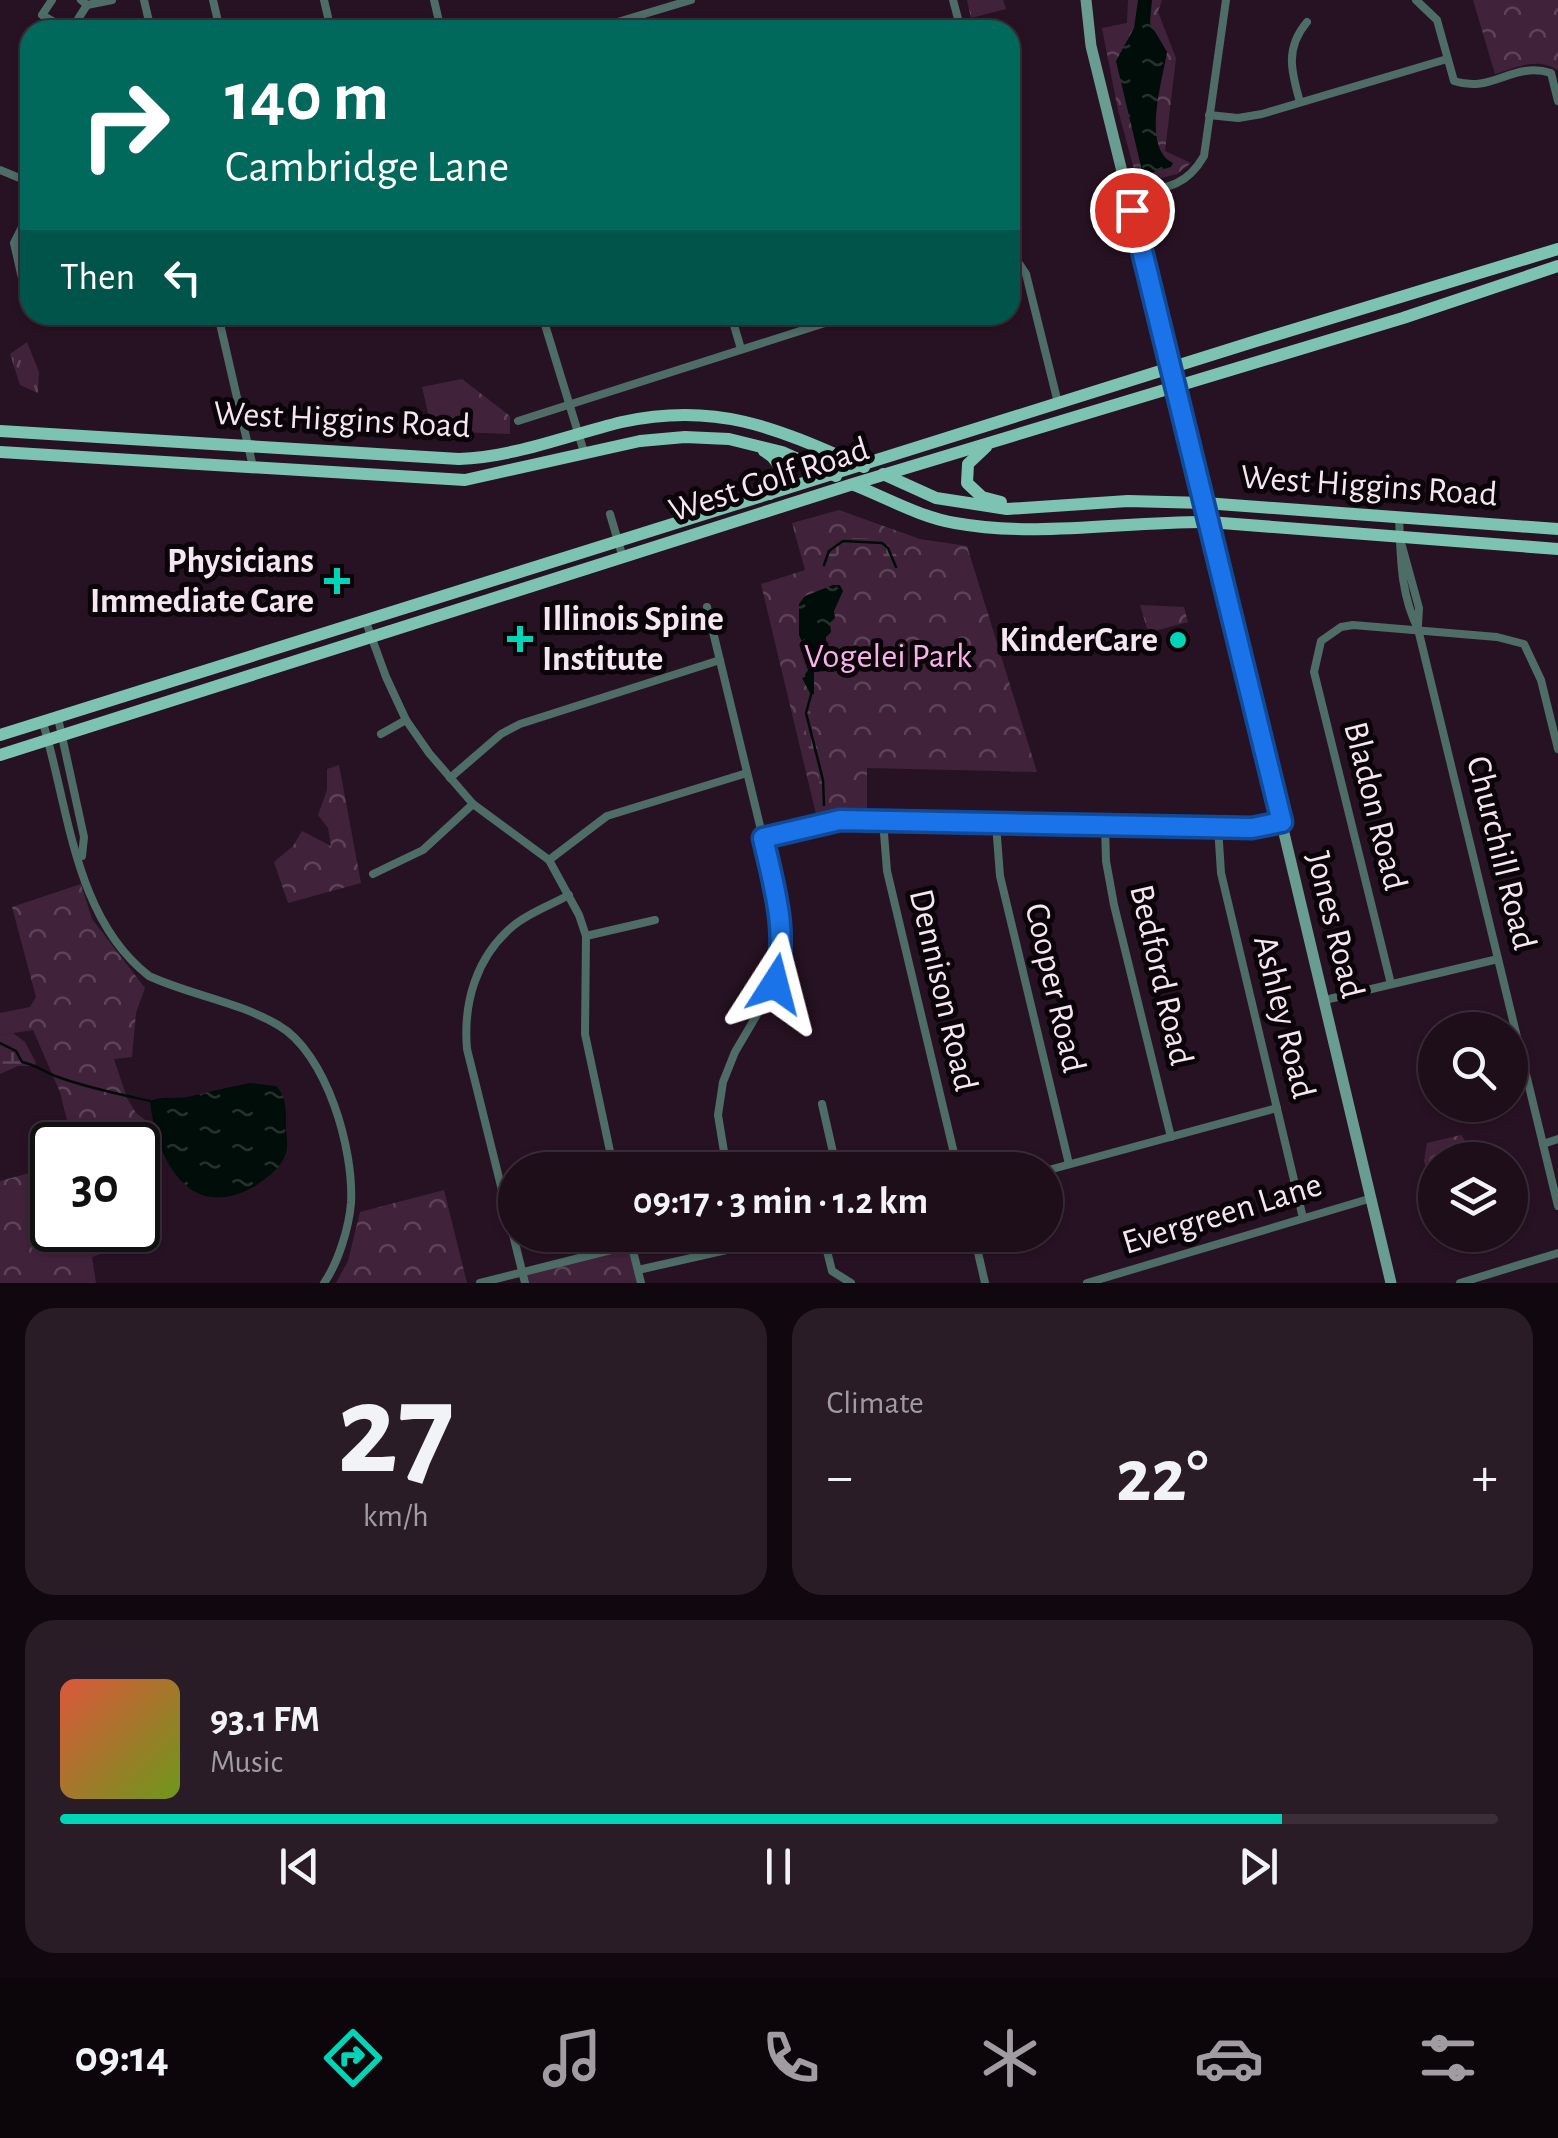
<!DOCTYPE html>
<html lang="en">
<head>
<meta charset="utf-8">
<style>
	:root { --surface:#1d0e1a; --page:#2a1c27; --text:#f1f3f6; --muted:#a09ca2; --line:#3b2e39; --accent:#00d5b7 }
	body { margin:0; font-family:"Alegreya Sans",sans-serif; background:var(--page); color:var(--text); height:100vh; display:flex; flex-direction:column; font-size:38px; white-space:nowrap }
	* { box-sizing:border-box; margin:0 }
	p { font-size:32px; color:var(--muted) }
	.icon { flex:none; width:55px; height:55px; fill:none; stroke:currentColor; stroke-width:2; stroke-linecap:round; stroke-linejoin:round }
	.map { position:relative; height:1283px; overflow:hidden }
	.drawer { display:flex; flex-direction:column; gap:25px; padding:25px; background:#10080e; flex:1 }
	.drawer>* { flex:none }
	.guide { position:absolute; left:20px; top:20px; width:1000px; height:305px; border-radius:30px; box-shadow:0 2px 8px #0004,0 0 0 2px var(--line); background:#00695c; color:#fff; overflow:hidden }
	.buttons { position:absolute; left:1418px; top:1012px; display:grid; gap:20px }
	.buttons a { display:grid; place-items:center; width:110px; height:110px; border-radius:50%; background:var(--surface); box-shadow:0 2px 8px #0004,0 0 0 2px var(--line); font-size:50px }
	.speed { position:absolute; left:30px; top:1122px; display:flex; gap:20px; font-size:50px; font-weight:700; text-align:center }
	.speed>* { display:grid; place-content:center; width:130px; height:130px; border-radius:50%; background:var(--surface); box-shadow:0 2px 8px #0004,0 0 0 2px var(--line); line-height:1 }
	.speed .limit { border:5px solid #111; border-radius:15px; background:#fff; color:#111 }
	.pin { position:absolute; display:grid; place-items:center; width:85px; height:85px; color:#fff; margin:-42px; border:5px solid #fff; border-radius:50%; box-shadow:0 2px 10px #0007 }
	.me { position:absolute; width:110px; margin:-55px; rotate:9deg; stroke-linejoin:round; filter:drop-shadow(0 0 8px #0008) }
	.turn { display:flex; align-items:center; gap:35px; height:210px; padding:0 40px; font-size:45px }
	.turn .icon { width:130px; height:130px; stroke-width:2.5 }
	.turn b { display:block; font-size:70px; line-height:85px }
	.then { display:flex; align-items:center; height:95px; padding:0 40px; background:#0003; gap:20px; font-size:38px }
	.big { font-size:75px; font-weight:700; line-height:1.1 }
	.drawer .card { flex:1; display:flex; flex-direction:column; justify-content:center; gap:15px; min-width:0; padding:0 35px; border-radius:30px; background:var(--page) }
	.drawer .dial { align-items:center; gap:0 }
	.dial b { font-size:130px; line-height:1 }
	.song { display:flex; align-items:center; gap:30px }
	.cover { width:120px; height:120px; border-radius:15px; background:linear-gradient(135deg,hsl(10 70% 55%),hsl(80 70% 35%)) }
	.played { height:10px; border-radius:5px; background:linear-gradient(90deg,var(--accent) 85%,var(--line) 85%) }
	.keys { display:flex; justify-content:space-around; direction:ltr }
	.heat { display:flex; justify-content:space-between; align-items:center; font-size:55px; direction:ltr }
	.drawer .tiles { flex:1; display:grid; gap:25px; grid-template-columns:1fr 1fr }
	.card:last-child { grid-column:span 2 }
	.trip { position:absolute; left:498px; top:1152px; width:565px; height:100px; border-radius:50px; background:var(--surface); box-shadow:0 2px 8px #0004,0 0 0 2px var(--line); font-weight:700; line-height:100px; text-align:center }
	.tabs { display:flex; height:160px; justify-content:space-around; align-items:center; background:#0c060a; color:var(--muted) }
	.tabs .icon { width:70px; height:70px }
	.tabs .selected { color:var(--accent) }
	.tabs b { font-size:45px; color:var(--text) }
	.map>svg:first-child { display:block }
	.grass { fill:url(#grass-tufts) }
	.forest { fill:url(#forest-crowns) }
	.wetland { fill:url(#wetland-marsh) }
	.pitch { fill:#40233a }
	.water { fill:url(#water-ripples) }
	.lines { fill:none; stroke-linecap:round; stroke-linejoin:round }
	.stream { stroke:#000d09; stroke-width:2.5 }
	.street { stroke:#4d6d66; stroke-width:8 }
	.secondary { stroke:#699d91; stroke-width:11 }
	.primary { stroke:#7dc3b2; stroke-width:12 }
	.route-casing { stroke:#114b97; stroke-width:25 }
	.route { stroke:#1a73e8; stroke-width:18 }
	.poi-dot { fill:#00d5b7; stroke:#0a0409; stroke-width:4 }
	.labels { text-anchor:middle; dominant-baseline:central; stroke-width:10; stroke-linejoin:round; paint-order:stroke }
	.street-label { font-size:35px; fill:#f5e6f1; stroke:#0a0409 }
	.poi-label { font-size:35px; font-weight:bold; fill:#f5e6f1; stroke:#0a0409; text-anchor:end }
	.park-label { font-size:35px; fill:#fbafec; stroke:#0a0409 }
</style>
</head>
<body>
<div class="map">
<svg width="1558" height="1283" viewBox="0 0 1558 1283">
	<defs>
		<pattern id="grass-tufts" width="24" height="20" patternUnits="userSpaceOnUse" patternTransform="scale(2.5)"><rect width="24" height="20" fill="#40233a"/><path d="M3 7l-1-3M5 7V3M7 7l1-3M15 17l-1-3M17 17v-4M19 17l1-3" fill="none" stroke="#5c4357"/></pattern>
		<pattern id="forest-crowns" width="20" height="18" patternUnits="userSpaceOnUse" patternTransform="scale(2.5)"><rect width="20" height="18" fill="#40233a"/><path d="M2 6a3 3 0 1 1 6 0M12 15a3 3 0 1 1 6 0" fill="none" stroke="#5c4357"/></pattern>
		<pattern id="wetland-marsh" width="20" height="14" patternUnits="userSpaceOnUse" patternTransform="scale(2.5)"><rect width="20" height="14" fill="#40233a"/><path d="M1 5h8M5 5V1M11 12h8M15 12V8" fill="none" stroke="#5c4357"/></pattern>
		<pattern id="water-ripples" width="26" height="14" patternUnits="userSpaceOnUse" patternTransform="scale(2.5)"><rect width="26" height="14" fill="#000d09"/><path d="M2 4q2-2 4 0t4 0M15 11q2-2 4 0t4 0" fill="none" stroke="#26302d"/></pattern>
	</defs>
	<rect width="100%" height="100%" fill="#271223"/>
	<polygon class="grass" points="27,342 39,372 38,393 20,385 10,354"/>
	<g class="forest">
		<polygon points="967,0 1003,0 1006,9 971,18"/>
		<polygon points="1128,0 1162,0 1158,12 1176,58 1165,151 1191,163 1177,174 1138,184 1118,110 1102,28 1127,23"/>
		<path d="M1473 0H1558V70C1536 57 1518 67 1495 74Z"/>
		<polygon points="462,379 510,416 510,434 432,431 422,387"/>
		<polygon points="839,510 920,539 967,546 1037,772 867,768 867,810 816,814 761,584 805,570 792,523"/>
		<polygon points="1140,605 1184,607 1188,622 1158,630 1160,640 1151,642"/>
		<polygon points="339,765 361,883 288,903 274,862 293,846 302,831 331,846 328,828 318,815 327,790 327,769"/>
		<polygon points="81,884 92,919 145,988 136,1013 132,1057 114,1059 127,1098 136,1113 151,1124 161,1171 143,1185 138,1194 138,1145 73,1145 60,1092 33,1030 0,1035 0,1013 30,1007 36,997 12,907"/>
		<polygon points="1461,1135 1466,1142 1477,1140 1482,1160 1435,1160 1435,1199 1424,1161 1427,1143"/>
		<polygon points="52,1167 52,1230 138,1230 138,1226 139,1229 127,1245 92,1257 96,1283 0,1283 0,1181"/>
		<polygon points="444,1190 467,1283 336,1283 348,1261 360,1212"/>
		<polygon points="631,1245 641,1283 525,1283 523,1273"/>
	</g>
	<g class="wetland">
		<path d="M843 538C872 538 897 536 900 570L891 569 880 549C859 541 840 545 830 566L823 568 820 565 829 545Z"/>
		<path d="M808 692 813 695C801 734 837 770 824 806 818 794 820 790 819 777 819 768 814 763 811 755 804 735 804 713 808 692Z"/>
		<polygon points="13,1033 25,1042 36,1063 34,1066 18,1066 0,1074 0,1035"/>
	</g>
	<polygon class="pitch" points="460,381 468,419 433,427 425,389"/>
	<g class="water">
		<path d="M1138 0H1152L1150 23 1167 52C1163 79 1141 147 1173 163L1171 167 1143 175 1116 61 1134 28Z"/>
		<polygon points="833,585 840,585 843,591 834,611 835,618 830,623 831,632 826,637 826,671 814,672 814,694 811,695 802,678 812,665 799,635 799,604 805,596"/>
		<path d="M250 1083 276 1086C286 1097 286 1108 286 1122 285 1132 289 1142 286 1153 282 1167 267 1178 255 1186 188 1225 156 1157 150 1101 163 1095 177 1100 192 1096 211 1091 230 1087 250 1083Z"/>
	</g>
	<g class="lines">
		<g class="stream">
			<polyline points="824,565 829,551 843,541 882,543 888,548 896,567"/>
			<polyline points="811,695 806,713 823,780 824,805"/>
			<path d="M0 1043 16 1051 22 1062C37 1065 44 1072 58 1077 88 1088 118 1094 150 1101"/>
		</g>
		<g class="street">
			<polyline points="52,0 42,15 68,30"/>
			<polyline points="81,0 87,5 112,0"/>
			<polyline points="144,0 151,30"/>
			<polyline points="213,0 220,30"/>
			<polyline points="324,0 331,30"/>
			<polyline points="434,0 441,30"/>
			<polyline points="953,0 961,30"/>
			<path d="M1416 0 1437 20 1454 81C1493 94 1512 61 1551 73L1558 101"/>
			<polyline points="71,30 87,5"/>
			<polyline points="591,30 691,0"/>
			<path d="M1300 102C1291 71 1285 48 1307 22"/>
			<polyline points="1209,115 1238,118 1262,114 1447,59"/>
			<polyline points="0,170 22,179 30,191"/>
			<path d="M1128 194C1163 188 1185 189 1204 156L1226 0"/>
			<polyline points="30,211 14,243 24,287 30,290"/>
			<polyline points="1010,230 1018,262 1026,274 1058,403"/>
			<polyline points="218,315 253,467"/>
			<polyline points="542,315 584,452"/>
			<polyline points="731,315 741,349"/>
			<polyline points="518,421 850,315"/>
			<polyline points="610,514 623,558"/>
			<path d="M1399 518C1401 558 1400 592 1418 629L1558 1206"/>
			<polyline points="1402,546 1419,608 1418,625"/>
			<polyline points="707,607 763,838 783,938 775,984 735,1052 723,1082 718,1115 727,1170"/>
			<polyline points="366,622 386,677 406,720 429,753 473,804 549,860 579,915 586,936 585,1034 614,1170"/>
			<polyline points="58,718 84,837 82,856"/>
			<path d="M43 723C69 808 74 918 149 976 190 995 239 1002 278 1025 327 1053 354 1150 351 1203 349 1228 338 1263 324 1283"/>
			<polyline points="381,734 406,720"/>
			<polyline points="450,778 501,734 520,724 720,660"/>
			<polyline points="883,821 887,871 958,1170"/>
			<polyline points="996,824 1000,876 1069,1164"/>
			<polyline points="1105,825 1106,861 1114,905 1171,1137"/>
			<polyline points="1218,827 1221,873 1303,1218"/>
			<polyline points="763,838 848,820 1252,828 1282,821"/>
			<polyline points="549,860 607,816 747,773"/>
			<polyline points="373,874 423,850 473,804"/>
			<polyline points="586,936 655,920"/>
			<polyline points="1391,984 1314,672 1321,641 1341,627 1353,625 1497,637 1524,644 1541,680 1558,749"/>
			<polyline points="1325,1000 1498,959"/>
			<polyline points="822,1104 837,1170"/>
			<polyline points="1543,1144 1558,1139"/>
			<polyline points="1045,1171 1277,1108"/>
			<polyline points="629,1235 641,1283"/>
			<polyline points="823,1235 832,1271 851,1283"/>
			<polyline points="974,1235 985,1283"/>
			<polyline points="638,1270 793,1235"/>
			<polyline points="480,1283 631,1245"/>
			<path d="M525 1283 467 1049C463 1003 476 957 513 926 528 913 551 905 569 895"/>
			<polyline points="1087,1283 1372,1198"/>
			<polyline points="1460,1283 1558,1253"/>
		</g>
		<polyline class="secondary" points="1086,0 1091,46 1249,686 1391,1283"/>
		<g class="primary">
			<path d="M0 431 459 459C515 457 568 435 622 422 718 401 778 429 864 467"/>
			<polyline points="986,447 968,464 967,483 982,497 1001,502"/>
			<path d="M764 451C775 457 780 465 782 478L770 494"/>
			<polyline points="0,452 465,480 640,441 685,437 729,439 782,452 836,476"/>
			<polyline points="883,474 936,498 1007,509 1128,501 1205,503 1558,529"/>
			<path d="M854 485C887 498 920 517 955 523 1038 538 1126 521 1209 522L1558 549"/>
			<polyline points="0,735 1256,341 1558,249"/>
			<polyline points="0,755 853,484 1403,318 1558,266"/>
		</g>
	</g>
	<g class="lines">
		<defs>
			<path id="route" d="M775 984C789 933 774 887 763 838L840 820 1252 828 1282 822 1132 210"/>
		</defs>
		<use href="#route" class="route-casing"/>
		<use href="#route" class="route"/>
	</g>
	<g class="poi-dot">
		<path d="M332 566h10v10h10v10h-10v10h-10v-10h-10v-10h10z"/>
		<path d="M515 624h10v10h10v10h-10v10h-10v-10h-10v-10h10z"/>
		<circle cx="1178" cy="640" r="10"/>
	</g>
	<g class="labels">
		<g class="street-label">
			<text transform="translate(342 420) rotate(3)">West Higgins Road</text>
			<text transform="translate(769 480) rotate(-18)">West Golf Road</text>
			<text transform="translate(1369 486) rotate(4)">West Higgins Road</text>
			<text transform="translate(1375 806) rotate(76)">Bladon Road</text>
			<text transform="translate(1501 853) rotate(76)">Churchill Road</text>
			<text transform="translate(1335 925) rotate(76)">Jones Road</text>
			<text transform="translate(1161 975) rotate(77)">Bedford Road</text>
			<text transform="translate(1055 988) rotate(77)">Cooper Road</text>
			<text transform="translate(943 990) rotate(77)">Dennison Road</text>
			<text transform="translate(1284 1017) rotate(76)">Ashley Road</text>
			<text transform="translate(1222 1214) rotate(-17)">Evergreen Lane</text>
		</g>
		<g class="poi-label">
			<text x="314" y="561">Physicians<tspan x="314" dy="40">Immediate Care</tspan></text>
			<text x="542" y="619" text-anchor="start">Illinois Spine<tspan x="542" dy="40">Institute</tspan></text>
			<text x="1158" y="640">KinderCare</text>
		</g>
		<g class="park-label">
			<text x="888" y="656">Vogelei Park</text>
		</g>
	</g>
</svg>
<div class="buttons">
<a><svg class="icon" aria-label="search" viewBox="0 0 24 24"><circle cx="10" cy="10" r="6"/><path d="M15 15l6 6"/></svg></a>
<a><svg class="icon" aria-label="layers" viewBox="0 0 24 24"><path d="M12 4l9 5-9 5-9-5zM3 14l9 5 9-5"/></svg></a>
</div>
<div class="speed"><div class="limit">30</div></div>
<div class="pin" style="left:1132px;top:210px;background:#d93025"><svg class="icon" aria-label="arrive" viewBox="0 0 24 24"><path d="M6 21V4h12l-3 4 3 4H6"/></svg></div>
<svg class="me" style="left:775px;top:984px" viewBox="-20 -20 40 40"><path d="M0-17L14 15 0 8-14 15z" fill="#1a73e8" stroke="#fff" stroke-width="4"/></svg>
<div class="trip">09:17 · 3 min · 1.2 km</div>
<div class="guide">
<div class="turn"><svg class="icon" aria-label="right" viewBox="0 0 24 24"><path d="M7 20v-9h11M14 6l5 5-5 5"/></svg><div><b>140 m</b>Cambridge Lane</div></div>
<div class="then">Then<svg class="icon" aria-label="left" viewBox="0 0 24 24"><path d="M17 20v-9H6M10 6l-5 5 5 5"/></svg></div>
</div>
</div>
<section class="drawer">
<div class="tiles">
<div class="card dial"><b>27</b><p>km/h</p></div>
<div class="card"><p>Climate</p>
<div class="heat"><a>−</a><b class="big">22°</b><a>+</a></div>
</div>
<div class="card">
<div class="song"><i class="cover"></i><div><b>93.1 FM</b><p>Music</p></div></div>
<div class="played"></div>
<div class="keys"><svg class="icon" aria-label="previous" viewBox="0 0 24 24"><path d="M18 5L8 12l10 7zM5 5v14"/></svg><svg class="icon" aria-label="pause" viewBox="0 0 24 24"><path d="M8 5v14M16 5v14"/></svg><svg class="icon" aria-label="next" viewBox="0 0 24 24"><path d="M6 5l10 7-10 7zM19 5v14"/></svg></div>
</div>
</div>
</section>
<nav class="tabs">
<b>09:14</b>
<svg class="icon selected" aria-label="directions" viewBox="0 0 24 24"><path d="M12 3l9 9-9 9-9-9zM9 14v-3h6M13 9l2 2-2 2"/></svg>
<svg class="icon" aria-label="music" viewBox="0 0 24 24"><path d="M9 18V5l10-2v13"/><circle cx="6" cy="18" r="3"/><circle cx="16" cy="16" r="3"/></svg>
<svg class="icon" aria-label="phone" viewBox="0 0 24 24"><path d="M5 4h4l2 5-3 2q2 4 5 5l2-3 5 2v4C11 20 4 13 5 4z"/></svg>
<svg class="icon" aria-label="climate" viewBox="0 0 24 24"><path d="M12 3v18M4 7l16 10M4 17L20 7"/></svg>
<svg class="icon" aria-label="car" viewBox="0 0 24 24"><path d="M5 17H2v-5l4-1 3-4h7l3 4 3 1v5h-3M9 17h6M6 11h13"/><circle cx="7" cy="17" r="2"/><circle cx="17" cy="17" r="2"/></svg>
<svg class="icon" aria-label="filters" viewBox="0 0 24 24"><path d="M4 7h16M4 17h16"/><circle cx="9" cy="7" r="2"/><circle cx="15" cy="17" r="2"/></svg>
</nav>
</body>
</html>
